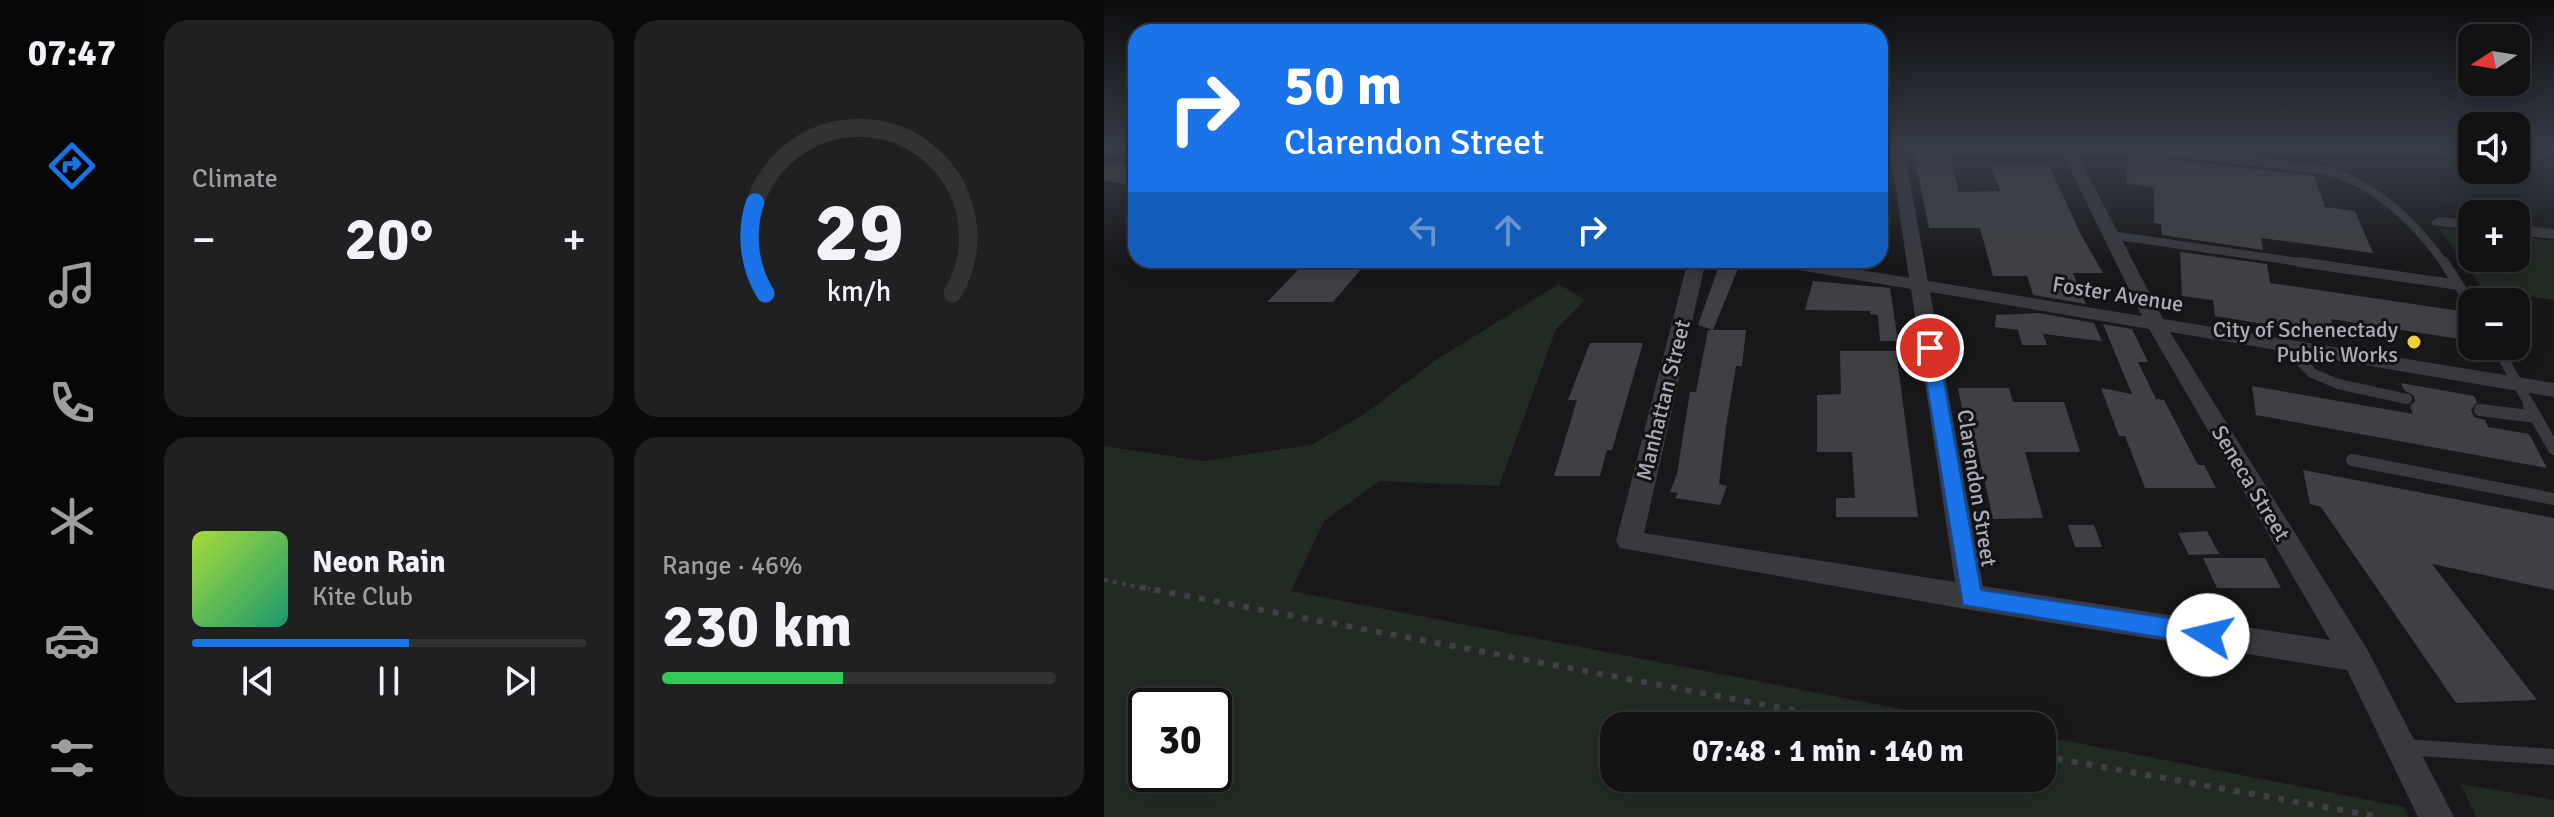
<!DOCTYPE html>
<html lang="en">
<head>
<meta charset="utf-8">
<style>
	:root { --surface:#121214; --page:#1f2022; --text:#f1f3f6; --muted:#9c9ea0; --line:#313234; --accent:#1a73e8 }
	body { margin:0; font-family:Signika,sans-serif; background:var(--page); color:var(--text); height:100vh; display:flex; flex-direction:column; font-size:30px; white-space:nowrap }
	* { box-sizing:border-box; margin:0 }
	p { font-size:26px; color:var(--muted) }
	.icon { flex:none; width:44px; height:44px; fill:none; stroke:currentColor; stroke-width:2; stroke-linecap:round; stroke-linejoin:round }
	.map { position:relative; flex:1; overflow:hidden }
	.drawer { display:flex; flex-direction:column; gap:20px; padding:20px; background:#0a0a0b; width:960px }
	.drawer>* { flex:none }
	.hud { position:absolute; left:24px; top:24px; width:760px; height:244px; border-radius:24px; box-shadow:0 4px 20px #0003,0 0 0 2px var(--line); background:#1a73e8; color:#fff; overflow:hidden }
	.needle { width:52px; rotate:258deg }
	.controls { position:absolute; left:1354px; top:24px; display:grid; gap:16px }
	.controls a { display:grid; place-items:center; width:72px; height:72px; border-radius:16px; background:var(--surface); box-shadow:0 4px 20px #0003,0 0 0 2px var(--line); font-size:40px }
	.speed { position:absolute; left:24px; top:688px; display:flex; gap:16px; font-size:40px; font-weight:700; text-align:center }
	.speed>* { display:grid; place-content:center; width:104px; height:104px; border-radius:50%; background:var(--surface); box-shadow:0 4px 20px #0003,0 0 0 2px var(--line); line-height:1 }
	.speed .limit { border:4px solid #111; border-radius:12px; background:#fff; color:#111 }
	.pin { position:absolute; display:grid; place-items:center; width:68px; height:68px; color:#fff; margin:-34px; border:4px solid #fff; border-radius:50%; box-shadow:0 2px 8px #0007 }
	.me { position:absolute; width:88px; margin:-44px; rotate:279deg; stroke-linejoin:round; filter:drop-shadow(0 0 6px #0008) }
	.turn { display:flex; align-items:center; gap:28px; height:168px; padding:0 24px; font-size:36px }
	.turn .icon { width:104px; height:104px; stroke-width:2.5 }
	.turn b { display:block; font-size:56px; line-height:68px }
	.lanes { display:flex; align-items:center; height:76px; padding:0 24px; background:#0003; justify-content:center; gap:40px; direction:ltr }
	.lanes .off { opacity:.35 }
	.big { font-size:60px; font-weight:700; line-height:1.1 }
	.drawer .card { flex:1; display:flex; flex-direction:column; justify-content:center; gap:12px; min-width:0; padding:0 28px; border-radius:24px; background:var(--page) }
	.drawer .dial { align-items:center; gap:0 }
	.dial svg { height:208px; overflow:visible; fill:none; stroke:var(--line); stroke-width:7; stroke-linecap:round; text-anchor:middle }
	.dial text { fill:var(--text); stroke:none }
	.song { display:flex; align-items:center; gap:24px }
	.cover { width:96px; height:96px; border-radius:12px; background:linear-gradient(135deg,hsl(80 70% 55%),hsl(160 70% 35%)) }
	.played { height:8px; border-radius:4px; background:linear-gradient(90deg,var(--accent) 55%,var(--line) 55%) }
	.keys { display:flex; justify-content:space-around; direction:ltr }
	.heat { display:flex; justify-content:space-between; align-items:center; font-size:44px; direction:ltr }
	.charge { height:12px; border-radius:6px; background:linear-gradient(90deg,#34c759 46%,var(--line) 0) }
	.drawer .tiles { flex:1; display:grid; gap:20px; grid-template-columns:repeat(2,1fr) }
	.trip { position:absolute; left:496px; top:712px; width:456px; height:80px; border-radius:24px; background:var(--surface); box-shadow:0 4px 20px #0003,0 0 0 2px var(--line); font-weight:700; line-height:80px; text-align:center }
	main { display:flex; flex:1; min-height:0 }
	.tab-bar { display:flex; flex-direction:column; width:144px; justify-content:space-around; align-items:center; background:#070708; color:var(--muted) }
	.tab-bar .icon { width:56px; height:56px }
	.tab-bar .selected { color:var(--accent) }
	.tab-bar b { font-size:36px; color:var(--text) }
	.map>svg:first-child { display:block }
	.green { fill:#222a24; fill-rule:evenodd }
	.building { fill:#3f4044 }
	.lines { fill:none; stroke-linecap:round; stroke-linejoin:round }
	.path-far1 { stroke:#3f4046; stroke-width:4; stroke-dasharray:4 5; stroke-linecap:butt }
	.path { stroke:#3f4046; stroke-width:6; stroke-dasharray:6 9; stroke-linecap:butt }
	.service-far3 { stroke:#39393f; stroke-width:8 }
	.service-far2 { stroke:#39393f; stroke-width:10 }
	.service-far1 { stroke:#39393f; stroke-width:12 }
	.service { stroke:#39393f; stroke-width:16 }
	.minor { fill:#39393f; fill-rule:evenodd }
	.route { fill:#1a73e8; stroke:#114b97; stroke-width:2 }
	.poi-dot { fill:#f0cf39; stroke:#131315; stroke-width:3 }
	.labels { text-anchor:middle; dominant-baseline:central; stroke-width:6; stroke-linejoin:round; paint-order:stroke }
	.street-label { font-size:22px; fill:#aaacb9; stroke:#131315 }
	.poi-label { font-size:22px; fill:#aaacb9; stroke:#131315; text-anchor:end }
</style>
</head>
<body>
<main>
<nav class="tab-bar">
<b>07:47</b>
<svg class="icon selected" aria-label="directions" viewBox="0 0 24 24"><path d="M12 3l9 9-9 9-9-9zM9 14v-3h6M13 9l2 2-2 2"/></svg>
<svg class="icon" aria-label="music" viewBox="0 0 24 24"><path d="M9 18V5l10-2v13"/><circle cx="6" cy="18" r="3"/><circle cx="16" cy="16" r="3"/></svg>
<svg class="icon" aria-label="phone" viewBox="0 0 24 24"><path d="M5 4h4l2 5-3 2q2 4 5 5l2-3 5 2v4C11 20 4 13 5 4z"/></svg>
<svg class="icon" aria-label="climate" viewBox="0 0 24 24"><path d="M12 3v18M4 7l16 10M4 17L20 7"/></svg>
<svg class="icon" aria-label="car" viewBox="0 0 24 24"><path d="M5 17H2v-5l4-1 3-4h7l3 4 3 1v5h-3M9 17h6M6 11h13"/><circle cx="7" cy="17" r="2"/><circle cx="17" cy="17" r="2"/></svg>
<svg class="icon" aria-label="filters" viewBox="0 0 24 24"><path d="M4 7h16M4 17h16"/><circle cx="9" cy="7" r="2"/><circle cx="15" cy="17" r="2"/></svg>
</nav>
<section class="drawer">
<div class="tiles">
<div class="card"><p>Climate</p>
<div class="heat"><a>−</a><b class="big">20°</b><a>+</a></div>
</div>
<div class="card dial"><svg viewBox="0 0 100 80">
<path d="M14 69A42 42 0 1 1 86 69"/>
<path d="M14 69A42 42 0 0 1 10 34" stroke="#1a73e8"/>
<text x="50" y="56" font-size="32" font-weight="700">29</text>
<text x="50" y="72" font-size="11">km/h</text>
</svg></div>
<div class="card">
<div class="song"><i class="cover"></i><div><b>Neon Rain</b><p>Kite Club</p></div></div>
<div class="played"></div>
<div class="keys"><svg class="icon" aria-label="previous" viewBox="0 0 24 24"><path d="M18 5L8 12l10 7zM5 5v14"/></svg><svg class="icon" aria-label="pause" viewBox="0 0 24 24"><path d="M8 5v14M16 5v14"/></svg><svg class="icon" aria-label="next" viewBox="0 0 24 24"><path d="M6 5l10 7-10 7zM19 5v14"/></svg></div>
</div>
<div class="card"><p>Range · 46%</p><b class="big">230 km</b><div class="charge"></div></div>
</div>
</section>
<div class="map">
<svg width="1450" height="817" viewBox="0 0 1450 817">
	<rect width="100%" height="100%" fill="#18181a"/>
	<g class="green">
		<polygon points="1335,228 1368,232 1368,258 1412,258 1412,237 1450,241 1450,300 1379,290"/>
		<path d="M455 284 481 300 452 329 395 486 276 481 220 521 187 591 885 726H510V778H938V736L1300 807 1305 817H0V446L99 461 207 445 262 413 335 358ZM42 706H110V774H42Z"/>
		<polygon points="1357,784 1450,800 1450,817 1372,817"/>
	</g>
	<g class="building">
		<polygon points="809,150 844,150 855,192 896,191 887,164 945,165 976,233 999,273 969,273 982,304 929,295 923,276 889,276 876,228 825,228"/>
		<polygon points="1024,150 1041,152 1047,157 1210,176 1221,207 1251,211 1269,253 1157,238 1159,250 1058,235 1057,224 1050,223 1050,187 1022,183"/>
		<polygon points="12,162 32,166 32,186 0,180 0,167"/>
		<polygon points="1076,252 1163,264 1166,283 1363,312 1368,321 1368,341 1227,319 1232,336 1111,316 1109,300 1078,296"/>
		<polygon points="204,260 265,260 229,302 163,302"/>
		<polygon points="616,263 635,266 609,330 594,325"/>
		<polygon points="709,281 786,288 794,341 776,341 774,315 766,314 766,311 701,310"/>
		<polygon points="935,313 990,323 998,341 939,334 943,345 918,345 914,330 891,327 892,315"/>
		<polygon points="999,324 1028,329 1044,362 1034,362 1052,399 1060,400 1094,465 1100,465 1112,488 1041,488 1021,436 1015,436 997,388 1028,394"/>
		<polygon points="604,330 642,330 638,366 632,366 622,427 615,484 623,486 616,505 571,498 574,493 566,492 573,474 586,392 592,392"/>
		<polygon points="486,343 539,343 508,450 503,450 496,476 450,476 473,400 464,400"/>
		<polygon points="736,351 792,351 814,517 732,517 732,498 751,498 748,452 713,452 713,395 737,394"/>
		<polygon points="1297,383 1370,396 1373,402 1367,410 1370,417 1381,420 1384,427 1425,434 1443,468 1152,415 1148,386 1309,414 1306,406 1311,401 1310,396 1300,390"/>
		<polygon points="854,388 905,388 909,402 960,402 976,452 921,452 939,518 889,519 871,438 864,438"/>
		<polygon points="1199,470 1450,518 1450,590 1328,564 1433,700 1352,703 1217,507 1206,504"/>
		<polygon points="964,525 990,525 998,547 971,547"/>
		<polygon points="1103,531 1115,554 1085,555 1074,533"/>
		<polygon points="1099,558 1161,558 1177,588 1113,588"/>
	</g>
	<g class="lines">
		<polyline class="path-far1" points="0,580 46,589"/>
		<g class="path">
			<polyline points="36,587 773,726"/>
			<polyline points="938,756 1276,817"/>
		</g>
		<g class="service-far3">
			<path d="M1048 150 1220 170C1274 185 1308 220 1341 264"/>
			<polyline points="1007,235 1209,264"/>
		</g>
		<g class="service-far2">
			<polyline points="1195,262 1355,285"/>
			<polyline points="1340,262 1368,306"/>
			<polyline points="1182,346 1208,373 1234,384 1303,399"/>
			<polyline points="1392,346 1427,407"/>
		</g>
		<g class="service-far1">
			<polyline points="1425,405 1450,449"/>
			<polyline points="1376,410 1432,417"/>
			<polyline points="1248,460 1450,499"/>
		</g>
		<polyline class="service" points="1300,747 1450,757"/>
		<g class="minor">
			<polygon points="5,150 32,150 32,157 7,153"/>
			<path d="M786 150H800L824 281 1038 316 957 150H971L1059 319 1450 383V397L1066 332 1263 649 1350 817H1314L1243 670 867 610 516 548 512 541 584 260H602L540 533 851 582 807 289 665 265 656 260H697L805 278ZM826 292 1045 329 1226 640 879 586Z"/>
			<polygon points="1335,217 1368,220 1368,230 1329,225 1327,222"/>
			<polygon points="1412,225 1450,229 1450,239 1412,235"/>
		</g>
	</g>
	<linearGradient id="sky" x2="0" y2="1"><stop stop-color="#0d0d0e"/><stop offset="0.57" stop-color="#373d49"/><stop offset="1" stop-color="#373d49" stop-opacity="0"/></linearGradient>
	<rect width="1450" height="264" fill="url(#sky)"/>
	<polygon class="route" points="826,343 834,348 877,590 1104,624 1112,627 1116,635 1112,642 1104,645 859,605 817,348"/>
	<circle class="poi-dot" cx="1310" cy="342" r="8"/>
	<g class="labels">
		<g class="street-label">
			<text transform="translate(1014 294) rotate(9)">Foster Avenue</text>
			<text transform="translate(559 400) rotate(-76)">Manhattan Street</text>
			<text transform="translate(1147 483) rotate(59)">Seneca Street</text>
			<text transform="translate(873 488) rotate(81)">Clarendon Street</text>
		</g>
		<g class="poi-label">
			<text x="1294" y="329">City of Schenectady<tspan x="1294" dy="25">Public Works</tspan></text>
		</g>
	</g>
</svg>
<div class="controls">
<a><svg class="needle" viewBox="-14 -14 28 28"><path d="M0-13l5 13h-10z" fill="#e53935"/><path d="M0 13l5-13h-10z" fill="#9c9ea0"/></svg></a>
<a><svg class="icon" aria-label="sound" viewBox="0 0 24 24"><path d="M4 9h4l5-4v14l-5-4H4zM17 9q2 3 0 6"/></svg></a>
<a>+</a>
<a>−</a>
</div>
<div class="speed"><div class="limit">30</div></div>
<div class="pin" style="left:826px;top:348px;background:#d93025"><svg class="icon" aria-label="arrive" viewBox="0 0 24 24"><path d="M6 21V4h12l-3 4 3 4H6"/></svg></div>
<svg class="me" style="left:1104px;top:635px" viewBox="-20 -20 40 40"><circle r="19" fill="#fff"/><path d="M0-13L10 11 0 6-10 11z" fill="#1a73e8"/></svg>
<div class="trip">07:48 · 1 min · 140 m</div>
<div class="hud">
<div class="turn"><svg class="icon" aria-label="right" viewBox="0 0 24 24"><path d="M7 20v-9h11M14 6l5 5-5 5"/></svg><div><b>50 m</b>Clarendon Street</div></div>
<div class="lanes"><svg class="icon off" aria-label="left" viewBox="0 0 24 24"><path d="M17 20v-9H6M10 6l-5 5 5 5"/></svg><svg class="icon off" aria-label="ahead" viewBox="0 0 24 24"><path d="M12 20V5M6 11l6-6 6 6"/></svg><svg class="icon" aria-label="right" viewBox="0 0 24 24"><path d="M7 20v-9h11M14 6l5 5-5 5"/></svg></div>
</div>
</div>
</main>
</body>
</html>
